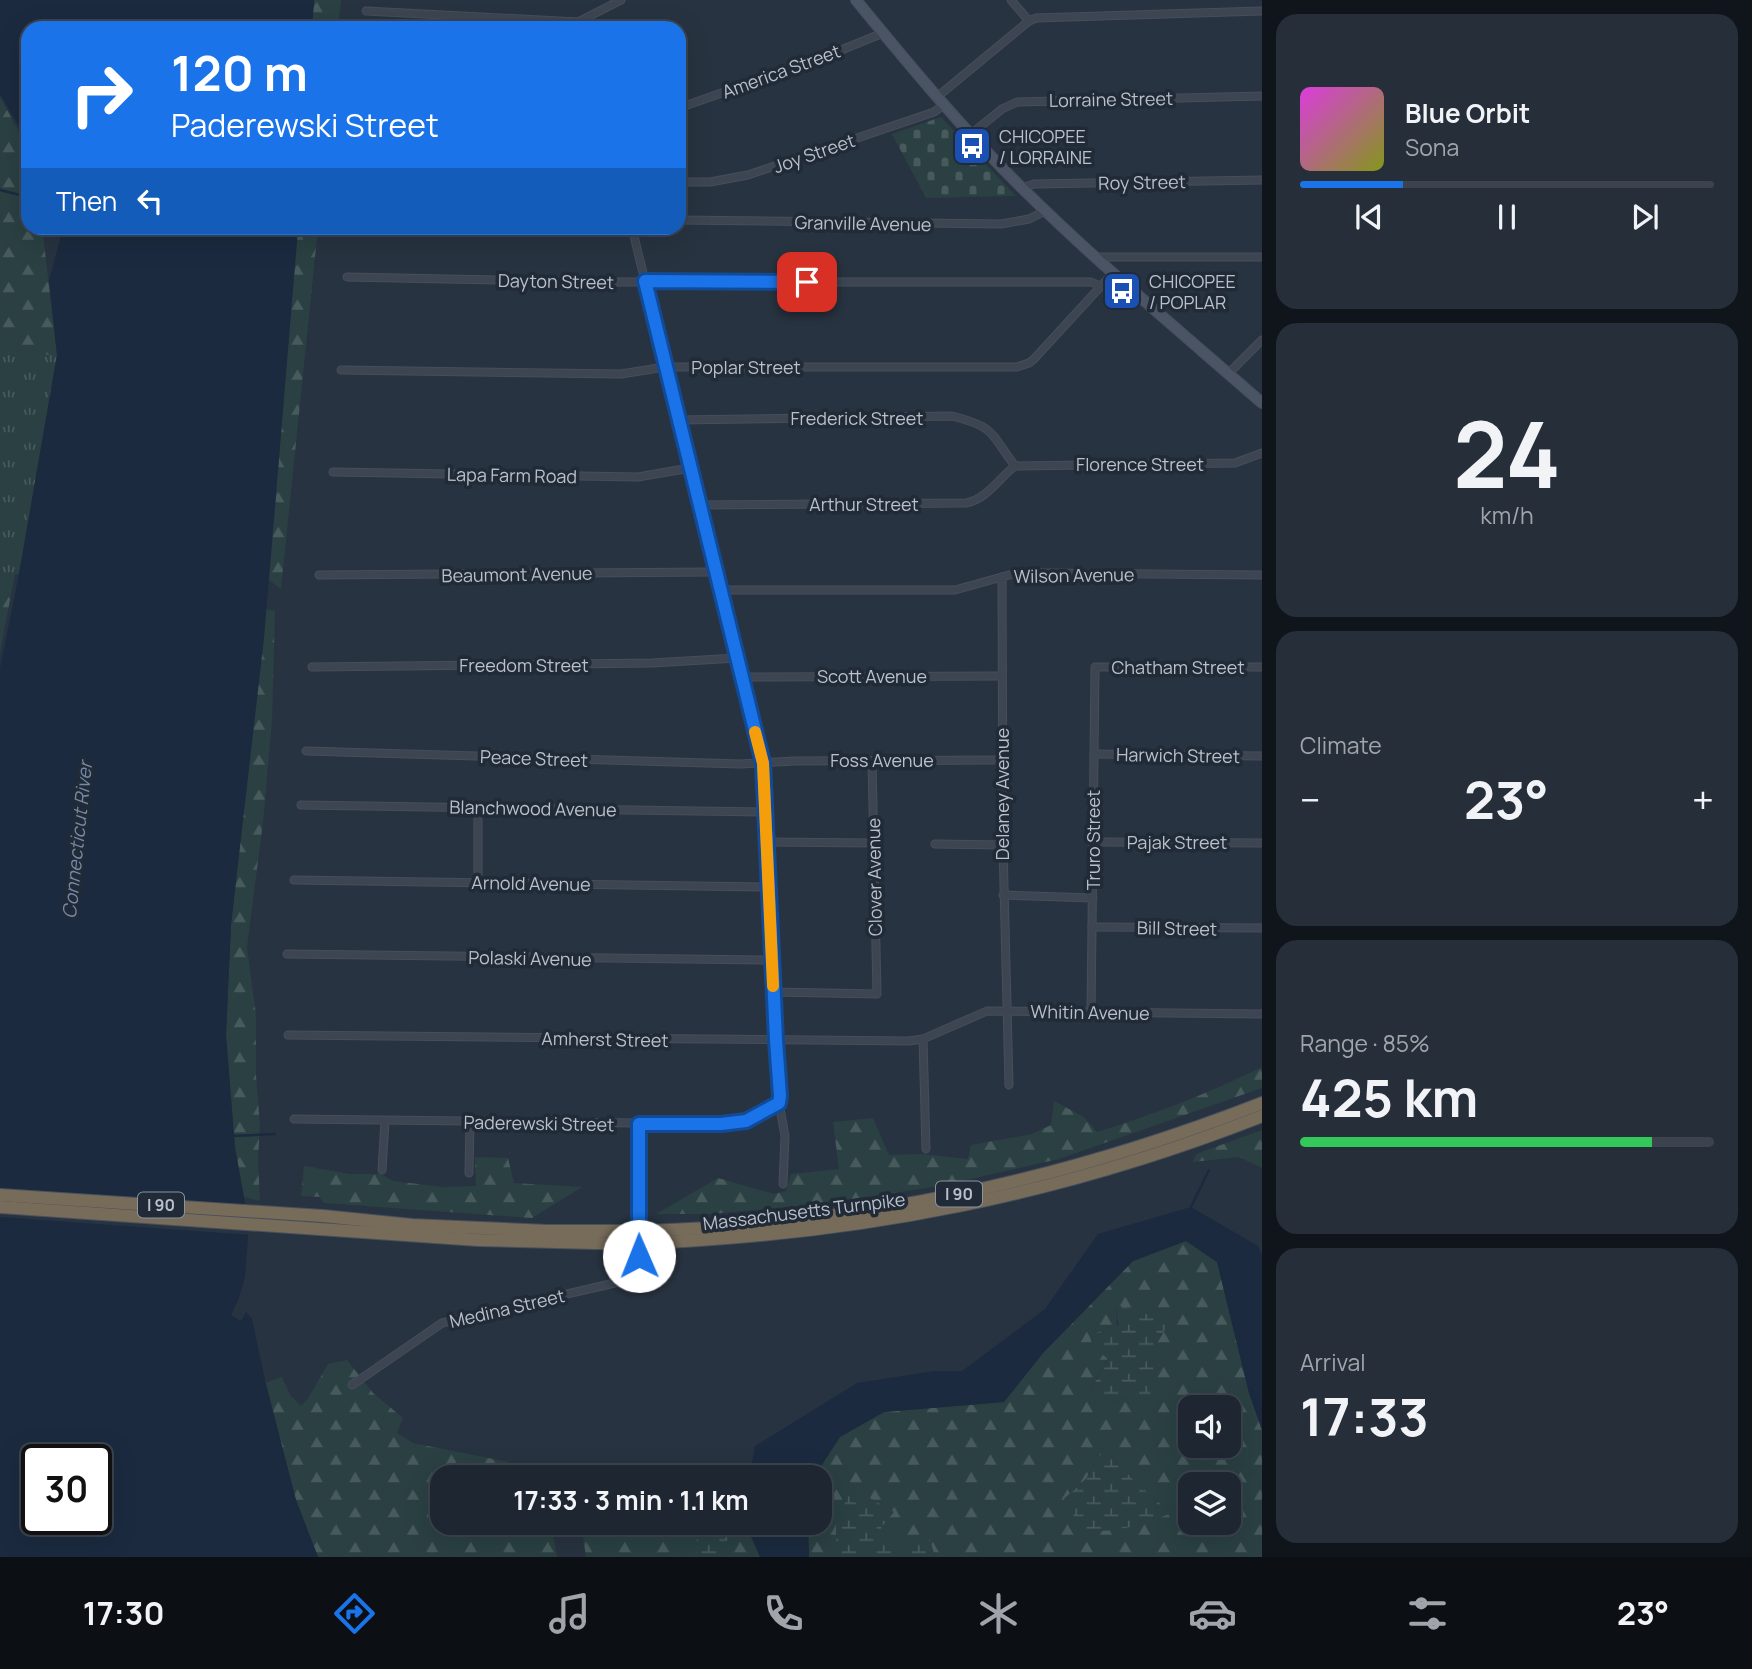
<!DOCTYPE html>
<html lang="en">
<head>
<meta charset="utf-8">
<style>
	:root { --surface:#1e2631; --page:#262e39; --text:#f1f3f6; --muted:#a1a5ab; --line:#3c434d; --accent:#1a73e8 }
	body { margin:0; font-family:Manrope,sans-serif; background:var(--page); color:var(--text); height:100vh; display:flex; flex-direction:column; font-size:26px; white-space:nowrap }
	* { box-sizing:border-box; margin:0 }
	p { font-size:23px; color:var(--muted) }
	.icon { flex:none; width:38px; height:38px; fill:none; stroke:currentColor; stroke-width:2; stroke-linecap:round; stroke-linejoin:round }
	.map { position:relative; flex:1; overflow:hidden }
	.details { display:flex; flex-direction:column; gap:14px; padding:14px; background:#10151b; width:490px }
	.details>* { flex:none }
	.guide { position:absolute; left:21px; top:21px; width:665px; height:214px; border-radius:21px; box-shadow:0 7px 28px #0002,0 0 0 2px var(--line); background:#1a73e8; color:#fff; overflow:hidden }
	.fabs { position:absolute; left:1178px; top:1395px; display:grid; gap:14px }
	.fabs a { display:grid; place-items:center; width:63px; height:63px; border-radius:14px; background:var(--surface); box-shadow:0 7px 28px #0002,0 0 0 2px var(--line); font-size:35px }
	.speed { position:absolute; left:21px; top:1444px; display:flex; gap:14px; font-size:35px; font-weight:700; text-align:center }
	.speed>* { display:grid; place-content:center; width:91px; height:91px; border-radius:50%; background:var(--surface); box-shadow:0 7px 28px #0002,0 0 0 2px var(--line); line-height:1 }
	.speed .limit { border:4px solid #111; border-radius:10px; background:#fff; color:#111 }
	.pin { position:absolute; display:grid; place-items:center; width:60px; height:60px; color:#fff; margin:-30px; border-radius:14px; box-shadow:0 4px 10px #0006 }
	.me { position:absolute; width:77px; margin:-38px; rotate:359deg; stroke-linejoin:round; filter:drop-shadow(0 0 5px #0008) }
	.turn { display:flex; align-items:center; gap:24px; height:147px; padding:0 35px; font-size:32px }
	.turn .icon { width:91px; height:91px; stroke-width:2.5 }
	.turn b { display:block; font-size:49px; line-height:60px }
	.then { display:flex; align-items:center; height:66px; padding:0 35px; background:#0003; gap:14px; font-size:26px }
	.big { font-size:52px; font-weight:700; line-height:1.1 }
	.details .card { flex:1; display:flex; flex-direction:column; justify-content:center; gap:10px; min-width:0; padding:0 24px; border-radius:21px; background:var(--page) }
	.details .dial { align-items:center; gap:0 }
	.dial b { font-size:91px; line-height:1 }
	.song { display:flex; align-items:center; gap:21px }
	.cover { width:84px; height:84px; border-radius:10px; background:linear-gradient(135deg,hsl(300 70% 55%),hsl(70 70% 35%)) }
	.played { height:7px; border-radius:4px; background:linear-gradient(90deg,var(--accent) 25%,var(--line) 25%) }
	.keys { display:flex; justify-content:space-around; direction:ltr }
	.heat { display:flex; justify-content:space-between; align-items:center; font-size:38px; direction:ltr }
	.charge { height:10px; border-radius:5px; background:linear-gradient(90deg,#34c759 85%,var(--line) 0) }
	.trip { position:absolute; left:430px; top:1465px; width:402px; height:70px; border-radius:21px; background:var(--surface); box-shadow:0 7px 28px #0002,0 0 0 2px var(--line); font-weight:700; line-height:70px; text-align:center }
	.dock { display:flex; height:112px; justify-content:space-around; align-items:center; background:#0c0f14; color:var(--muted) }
	.dock .icon { width:49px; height:49px }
	.dock .selected { color:var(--accent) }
	.dock b { font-size:32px; color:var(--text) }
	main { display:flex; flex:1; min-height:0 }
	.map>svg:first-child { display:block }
	.forest { fill:url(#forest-firs); fill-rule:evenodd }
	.wetland { fill:url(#wetland-marsh) }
	.cemetery { fill:url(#cemetery-stones) }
	.park { fill:url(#park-tufts) }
	.water { fill:#1b2a3f; fill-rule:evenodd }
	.pier { fill:#283341 }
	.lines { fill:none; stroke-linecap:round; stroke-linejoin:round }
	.stream { stroke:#1b2a3f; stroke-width:2.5 }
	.street-casing { stroke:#464e5b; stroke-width:9 }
	.secondary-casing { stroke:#464e5b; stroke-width:12 }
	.highway-casing { stroke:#47505c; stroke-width:14 }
	.street { stroke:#3c4551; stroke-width:7 }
	.secondary { stroke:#4a5464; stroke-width:10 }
	.highway { stroke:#776b5a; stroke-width:12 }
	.highway-bridge-casing { stroke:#47505c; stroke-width:14; stroke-linecap:butt }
	.highway-bridge { stroke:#776b5a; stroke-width:12 }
	.route-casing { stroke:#114b97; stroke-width:18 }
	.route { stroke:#1a73e8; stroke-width:12 }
	.slow { stroke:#f59e0b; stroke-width:12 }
	.labels { text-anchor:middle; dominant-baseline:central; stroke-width:7; stroke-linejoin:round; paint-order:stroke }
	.shield { fill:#212a37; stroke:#8b939f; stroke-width:2 }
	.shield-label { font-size:16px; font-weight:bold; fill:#b9c0cb }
	.street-label { font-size:18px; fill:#b9c0cb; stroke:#212a37 }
	.poi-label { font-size:18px; fill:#b9c0cb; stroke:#212a37; text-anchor:start }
	.water-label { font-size:19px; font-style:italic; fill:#748aa8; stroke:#212a37 }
</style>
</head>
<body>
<main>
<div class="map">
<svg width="1262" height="1557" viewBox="0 0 1262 1557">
	<defs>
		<pattern id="forest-firs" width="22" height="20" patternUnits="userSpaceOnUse" patternTransform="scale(1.75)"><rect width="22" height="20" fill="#2a4042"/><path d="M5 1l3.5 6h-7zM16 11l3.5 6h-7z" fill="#475a5c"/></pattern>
		<pattern id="wetland-marsh" width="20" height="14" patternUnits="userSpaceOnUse" patternTransform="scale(1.75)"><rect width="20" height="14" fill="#2a4042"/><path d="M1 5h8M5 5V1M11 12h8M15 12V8" fill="none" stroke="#475a5c"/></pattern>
		<pattern id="cemetery-stones" width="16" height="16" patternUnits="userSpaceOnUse" patternTransform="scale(1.75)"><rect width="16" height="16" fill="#2a4042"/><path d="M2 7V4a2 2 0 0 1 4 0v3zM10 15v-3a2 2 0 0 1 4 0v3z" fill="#475a5c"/></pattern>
		<pattern id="park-tufts" width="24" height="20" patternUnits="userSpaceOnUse" patternTransform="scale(1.75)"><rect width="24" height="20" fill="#2a4042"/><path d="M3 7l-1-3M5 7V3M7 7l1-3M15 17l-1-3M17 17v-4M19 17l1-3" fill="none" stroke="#475a5c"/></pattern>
	</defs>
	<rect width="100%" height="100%" fill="#283341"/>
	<g class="forest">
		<polygon points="314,0 341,0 338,28 312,28"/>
		<polygon points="0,97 28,148 28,228 47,228 43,234 57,355 0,652"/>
		<polygon points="298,228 318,228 281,589 269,580"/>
		<polygon points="266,609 275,611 272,721 263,822 247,947 256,1015 256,1076 260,1125 258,1160 260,1201 244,1197 235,1148 226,1035 231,925"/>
		<path d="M1262 1067V1088L1059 1159 940 1186 813 1205 711 1214H656L718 1178 774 1194 786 1191 791 1174 839 1169 833 1122 873 1118 889 1155 922 1154 968 1159 971 1145 1032 1134 1051 1125 1054 1101 1084 1117 1097 1132C1155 1114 1207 1094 1262 1067Z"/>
		<polygon points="1262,1130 1262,1168 1239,1157 1193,1162 1196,1154"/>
		<polygon points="475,1157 508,1158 514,1183 582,1187 532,1218 324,1203 320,1197 301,1196 304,1166 350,1174 381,1174 393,1181 443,1187 476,1186"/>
		<path d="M1186 1241 1217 1262 1249 1393 1262 1430V1557H935L927 1531 909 1542 890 1541 881 1528 893 1512 836 1526V1557H809L808 1523 821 1522V1477H814L840 1437 884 1412 1004 1402 1043 1353 1133 1261ZM1115 1306 1157 1343 1148 1400 1132 1397 1103 1404 1090 1391C1106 1360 1122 1343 1115 1306ZM1190 1407H1228V1446H1190ZM1103 1448 1142 1489 1171 1512 1064 1499 1086 1479ZM1190 1484H1228V1522H1190Z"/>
		<polygon points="347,1360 373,1393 403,1418 397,1433 413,1443 508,1462 530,1477 443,1477 443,1522 551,1523 557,1557 318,1557 296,1500 265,1383 282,1377 290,1395 301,1406 309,1397 328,1364"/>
		<polygon points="581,1523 745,1523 760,1557 726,1557 728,1536 698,1538 686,1557 586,1557"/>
	</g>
	<g class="wetland">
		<polygon points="1115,1305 1139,1310 1167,1326 1157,1343 1149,1401 1132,1397 1103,1404 1090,1391 1108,1359 1092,1346 1090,1335 1119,1325"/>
		<path d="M1103 1448 1142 1489 1172 1513C1142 1525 1114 1534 1082 1530L1064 1499 1086 1479Z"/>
		<polygon points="849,1492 863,1494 894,1512 881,1528 890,1541 909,1542 927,1531 935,1557 836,1557 836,1526"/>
		<polygon points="728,1535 726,1557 686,1557 698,1538"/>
	</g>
	<polygon class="cemetery" points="941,117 1016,196 926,198 892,134"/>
	<polygon class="park" points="0,352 57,355 19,574 0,574"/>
	<g class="water">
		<polygon points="0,0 314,0 312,28 28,28 28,142 0,94"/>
		<path d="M63 228H298L264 638 231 925 226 1035 235 1148 244 1197 248 1237 245 1277 239 1298 231 1315 241 1321 246 1312 252 1319 265 1380 296 1500 318 1557H0V668L19 574 57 355 49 281ZM37 1460H96V1519H37Z"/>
		<polygon points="1191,1207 1258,1246 1262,1256 1262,1430 1249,1393 1217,1262 1186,1241 1133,1261 1043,1353 1004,1402 884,1412 840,1437 814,1477 749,1477 755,1446 857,1383 934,1371 962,1371 1045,1309 1098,1234"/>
		<polygon points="745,1523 808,1523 809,1557 760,1557"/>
	</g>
	<polygon class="pier" points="0,1188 248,1205 251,1235 0,1217"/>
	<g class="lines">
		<g class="stream">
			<polyline points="0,190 28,197"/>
			<polyline points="232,1136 275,1134"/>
			<polyline points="1191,1207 1209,1170"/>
		</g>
		<defs>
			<g id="street">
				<polyline points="1011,0 1029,21"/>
				<polyline points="366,11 578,22"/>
				<polyline points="579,28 578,22 621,0"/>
				<polyline points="937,97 1029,21 1036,18 1262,11"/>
				<polyline points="679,108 829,55 883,33"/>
				<polyline points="971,134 1002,109 1017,102 1262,96"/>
				<polyline points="679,182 710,182 748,175 934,112 944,105"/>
				<polyline points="1022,188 1034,184 1262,180"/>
				<polyline points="679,220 1001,224 1029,219 1045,211"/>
				<polyline points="632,228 763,763 779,1103 785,1136 783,1184"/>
				<polyline points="1096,257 1262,257"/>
				<polyline points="347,277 606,282 1091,282 1100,286"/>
				<polyline points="341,370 621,374 665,367 1017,367 1029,363 1034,359 1113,273"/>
				<polyline points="1228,374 1262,340"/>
				<path d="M678 420 952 416C996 427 990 433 1015 466"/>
				<polyline points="1015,466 1235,463 1262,453"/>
				<polyline points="333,472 638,477 690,468"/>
				<path d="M699 505 966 503C987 499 999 478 1015 466"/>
				<polyline points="319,575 715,572"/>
				<polyline points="1002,577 1003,845 1009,1085"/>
				<polyline points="720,590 955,590 1009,575 1037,573 1262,575"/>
				<polyline points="312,667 652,663 737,658"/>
				<polyline points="742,677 1002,676"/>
				<polyline points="306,751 740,764 795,761 1002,760"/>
				<polyline points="1094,754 1262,756"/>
				<polyline points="301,805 764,812"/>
				<polyline points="766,842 873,843"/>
				<polyline points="1093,842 1262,843"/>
				<polyline points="935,844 1003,845"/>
				<polyline points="294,880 768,887"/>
				<polyline points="478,882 478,808"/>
				<polyline points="1003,895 1093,898"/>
				<polyline points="1092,927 1262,928"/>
				<polyline points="287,954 772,960"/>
				<polyline points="773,992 877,994 872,761"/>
				<polyline points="1091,1013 1095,667 1262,667"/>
				<polyline points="288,1035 909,1041 923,1039 987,1011 1262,1014"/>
				<polyline points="923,1039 926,1149"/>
				<polyline points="294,1119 721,1124 746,1121 779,1103"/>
				<polyline points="382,1170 385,1121"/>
				<polyline points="469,1173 470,1122"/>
				<polyline points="352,1385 442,1323 619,1282 633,1275 639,1256 639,1124"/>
			</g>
			<path id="secondary" d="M856 0C910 66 964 131 1025 191 1100 265 1182 333 1262 403"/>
			<g id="highway">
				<polyline points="0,1195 323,1216 412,1225 548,1231 634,1231"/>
				<polyline points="0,1207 478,1240 634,1244"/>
				<path d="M645 1231C856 1225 1065 1180 1262 1103"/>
				<path d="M646 1243C861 1234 1061 1195 1262 1116"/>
			</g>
		</defs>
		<use href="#street" class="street-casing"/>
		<use href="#secondary" class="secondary-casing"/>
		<use href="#highway" class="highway-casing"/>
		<use href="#street" class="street"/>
		<use href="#secondary" class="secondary"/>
		<use href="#highway" class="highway"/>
		<defs>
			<g id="highway-bridge">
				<polyline points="634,1231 645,1231"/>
				<polyline points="634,1244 646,1243"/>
			</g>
		</defs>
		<use href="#highway-bridge" class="highway-bridge-casing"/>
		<use href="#highway-bridge" class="highway-bridge"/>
	</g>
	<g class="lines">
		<defs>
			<polyline id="route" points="639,1256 639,1124 721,1124 746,1121 779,1103 780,1096 776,1040 763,763 645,281 807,282"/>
		</defs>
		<use href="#route" class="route-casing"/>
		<use href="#route" class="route"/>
		<polyline class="slow" points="755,732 763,763 773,986"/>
	</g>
	<defs>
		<symbol id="bus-square" viewBox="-11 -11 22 22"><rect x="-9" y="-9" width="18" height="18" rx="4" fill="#1a4fb4" stroke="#212a37"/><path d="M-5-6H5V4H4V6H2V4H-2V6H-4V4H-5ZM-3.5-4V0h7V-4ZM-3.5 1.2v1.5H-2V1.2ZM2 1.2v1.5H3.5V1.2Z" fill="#fff"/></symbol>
	</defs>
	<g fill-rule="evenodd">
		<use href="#bus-square" x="950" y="124" width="44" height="44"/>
		<use href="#bus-square" x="1100" y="269" width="44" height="44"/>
	</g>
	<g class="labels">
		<g class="shield">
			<rect x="936" y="1181.5" width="46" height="25" rx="5"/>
			<rect x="138" y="1192.5" width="46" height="25" rx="5"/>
		</g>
		<g class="shield-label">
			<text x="959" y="1194">I 90</text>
			<text x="161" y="1205">I 90</text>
		</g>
		<g class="street-label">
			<text transform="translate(781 71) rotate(-20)">America Street</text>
			<text transform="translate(1111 99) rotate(-1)">Lorraine Street</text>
			<text transform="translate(814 153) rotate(-19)">Joy Street</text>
			<text transform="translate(1142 182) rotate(-1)">Roy Street</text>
			<text transform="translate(863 223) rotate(1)">Granville Avenue</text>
			<text transform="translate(556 281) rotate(1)">Dayton Street</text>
			<text x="746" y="367">Poplar Street</text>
			<text x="857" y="418">Frederick Street</text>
			<text x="1140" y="464">Florence Street</text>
			<text transform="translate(512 475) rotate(1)">Lapa Farm Road</text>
			<text x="864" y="504">Arthur Street</text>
			<text transform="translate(517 574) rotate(-1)">Beaumont Avenue</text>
			<text transform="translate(1074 575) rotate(-1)">Wilson Avenue</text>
			<text x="524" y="665">Freedom Street</text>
			<text x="1178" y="667">Chatham Street</text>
			<text x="872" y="676">Scott Avenue</text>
			<text transform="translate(1178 755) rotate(1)">Harwich Street</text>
			<text transform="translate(534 758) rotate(2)">Peace Street</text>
			<text x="882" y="760">Foss Avenue</text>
			<text transform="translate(1002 794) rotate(-90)">Delaney Avenue</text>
			<text transform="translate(533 808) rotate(1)">Blanchwood Avenue</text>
			<text transform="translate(1093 840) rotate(-90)">Truro Street</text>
			<text x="1177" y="842">Pajak Street</text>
			<text transform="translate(874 877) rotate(-91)">Clover Avenue</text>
			<text transform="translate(531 883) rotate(1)">Arnold Avenue</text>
			<text transform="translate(1177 928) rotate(1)">Bill Street</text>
			<text transform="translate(530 958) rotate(1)">Polaski Avenue</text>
			<text transform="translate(1090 1012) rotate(1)">Whitin Avenue</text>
			<text transform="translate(605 1039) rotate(1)">Amherst Street</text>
			<text transform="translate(539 1123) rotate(1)">Paderewski Street</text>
			<text transform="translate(804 1211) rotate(-7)">Massachusetts Turnpike</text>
			<text transform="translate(507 1308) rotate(-13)">Medina Street</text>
		</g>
		<g class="poi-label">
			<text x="999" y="136">CHICOPEE<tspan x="999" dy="21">/ LORRAINE</tspan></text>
			<text x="1149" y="281">CHICOPEE<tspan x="1149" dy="21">/ POPLAR</tspan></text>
		</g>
		<g class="water-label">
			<text transform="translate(77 840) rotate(-84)">Connecticut River</text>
		</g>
	</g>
</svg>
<div class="fabs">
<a><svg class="icon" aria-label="sound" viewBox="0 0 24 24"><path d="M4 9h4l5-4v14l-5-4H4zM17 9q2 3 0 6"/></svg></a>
<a><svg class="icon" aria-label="layers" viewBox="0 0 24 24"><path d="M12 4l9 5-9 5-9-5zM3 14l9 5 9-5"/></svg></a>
</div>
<div class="speed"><div class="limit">30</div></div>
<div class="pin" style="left:807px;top:282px;background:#d93025"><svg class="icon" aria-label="arrive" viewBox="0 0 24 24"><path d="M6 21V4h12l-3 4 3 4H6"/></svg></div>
<svg class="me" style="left:639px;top:1256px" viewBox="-20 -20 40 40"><circle r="19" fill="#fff"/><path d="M0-13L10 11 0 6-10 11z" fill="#1a73e8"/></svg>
<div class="trip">17:33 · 3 min · 1.1 km</div>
<div class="guide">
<div class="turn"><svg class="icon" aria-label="right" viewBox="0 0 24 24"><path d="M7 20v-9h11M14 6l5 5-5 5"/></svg><div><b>120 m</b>Paderewski Street</div></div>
<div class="then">Then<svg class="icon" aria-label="left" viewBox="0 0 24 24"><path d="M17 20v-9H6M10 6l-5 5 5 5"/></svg></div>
</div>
</div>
<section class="details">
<div class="card">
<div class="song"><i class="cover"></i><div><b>Blue Orbit</b><p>Sona</p></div></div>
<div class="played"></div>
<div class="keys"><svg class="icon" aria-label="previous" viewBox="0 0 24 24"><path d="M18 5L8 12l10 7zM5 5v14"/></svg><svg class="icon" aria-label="pause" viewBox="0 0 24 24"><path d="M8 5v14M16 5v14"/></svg><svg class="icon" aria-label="next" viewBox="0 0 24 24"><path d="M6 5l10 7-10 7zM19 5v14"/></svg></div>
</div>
<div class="card dial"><b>24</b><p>km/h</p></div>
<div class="card"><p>Climate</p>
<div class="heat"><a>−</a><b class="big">23°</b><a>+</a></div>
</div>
<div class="card"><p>Range · 85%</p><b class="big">425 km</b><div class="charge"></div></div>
<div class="card"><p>Arrival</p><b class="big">17:33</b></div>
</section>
</main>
<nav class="dock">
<b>17:30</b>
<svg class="icon selected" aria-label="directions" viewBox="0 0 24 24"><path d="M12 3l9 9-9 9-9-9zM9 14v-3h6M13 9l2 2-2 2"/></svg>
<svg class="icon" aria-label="music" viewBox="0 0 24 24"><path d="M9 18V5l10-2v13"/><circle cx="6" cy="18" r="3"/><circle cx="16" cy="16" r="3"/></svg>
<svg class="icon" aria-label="phone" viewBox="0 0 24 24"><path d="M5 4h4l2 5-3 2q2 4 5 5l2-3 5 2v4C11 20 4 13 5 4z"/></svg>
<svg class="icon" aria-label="climate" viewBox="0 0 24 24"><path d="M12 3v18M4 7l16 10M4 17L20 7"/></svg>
<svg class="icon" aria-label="car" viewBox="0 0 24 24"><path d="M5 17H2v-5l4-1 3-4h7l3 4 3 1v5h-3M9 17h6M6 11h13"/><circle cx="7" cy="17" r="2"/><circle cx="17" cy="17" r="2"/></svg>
<svg class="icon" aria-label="filters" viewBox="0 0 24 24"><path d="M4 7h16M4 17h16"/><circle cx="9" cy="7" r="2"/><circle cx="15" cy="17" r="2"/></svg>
<b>23°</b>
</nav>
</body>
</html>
